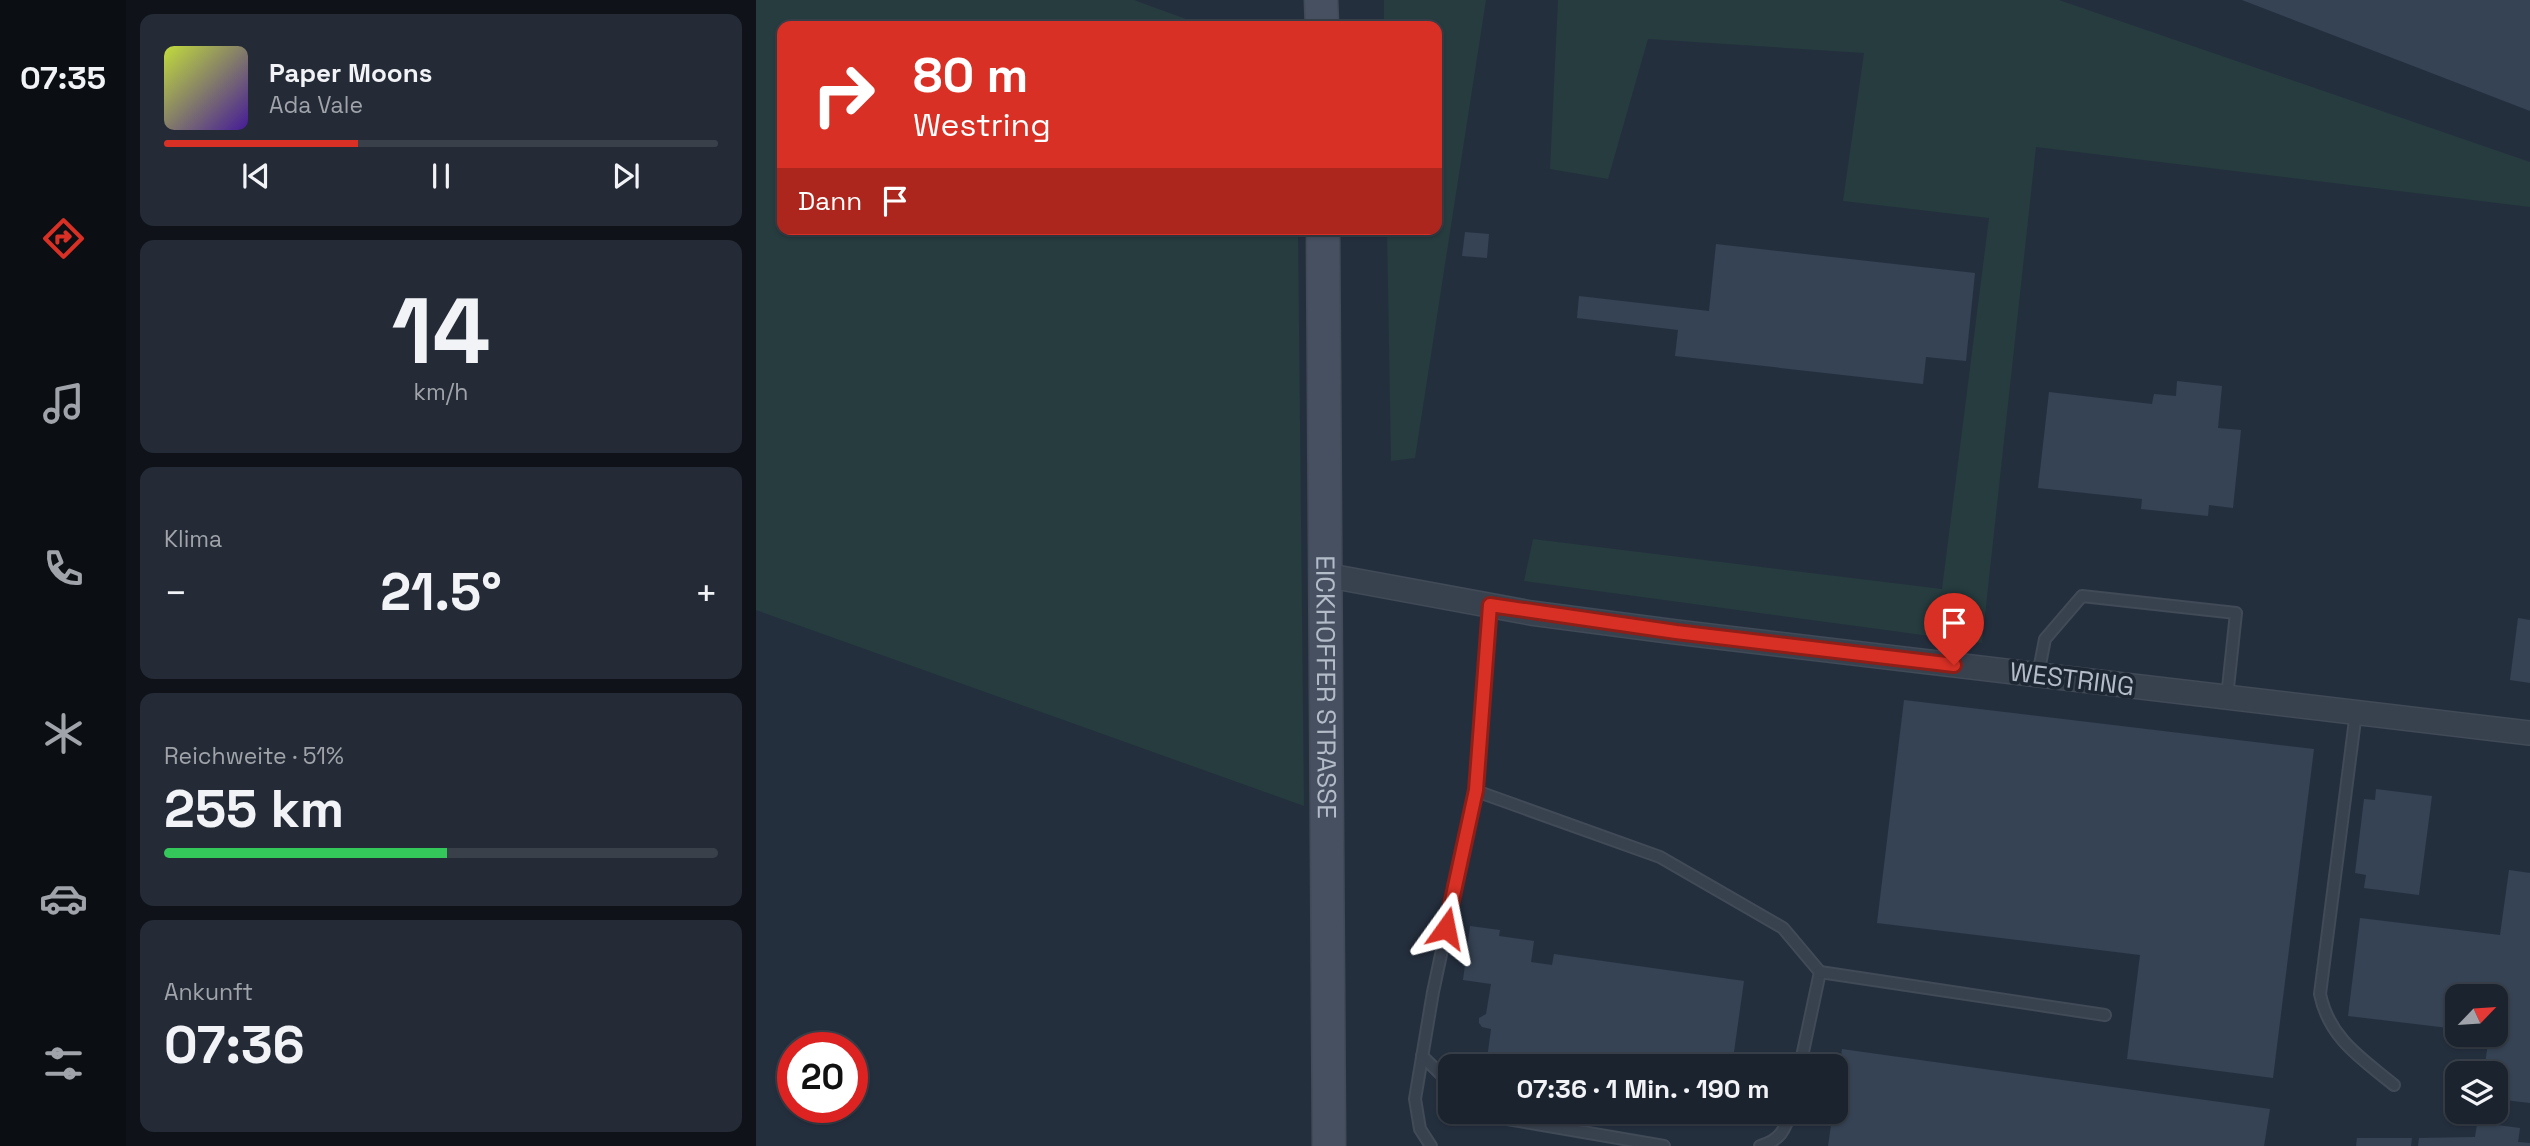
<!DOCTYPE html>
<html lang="de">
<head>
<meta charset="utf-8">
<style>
	:root { --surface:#1b232e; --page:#242b36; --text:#f1f3f6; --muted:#a0a4aa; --line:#39404a; --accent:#d93025 }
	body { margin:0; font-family:"Space Grotesk",sans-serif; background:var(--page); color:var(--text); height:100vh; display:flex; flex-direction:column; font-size:26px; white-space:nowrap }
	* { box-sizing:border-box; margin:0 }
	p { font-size:23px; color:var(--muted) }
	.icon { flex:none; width:38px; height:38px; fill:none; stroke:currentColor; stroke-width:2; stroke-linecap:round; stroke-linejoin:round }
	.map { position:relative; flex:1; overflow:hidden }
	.details { display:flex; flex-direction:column; gap:14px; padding:14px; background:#0f1319; width:630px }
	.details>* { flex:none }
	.top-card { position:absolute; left:21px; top:21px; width:665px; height:214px; border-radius:14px; box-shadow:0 2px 5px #0004,0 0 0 2px var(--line); background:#d93025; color:#fff; overflow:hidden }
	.needle { width:46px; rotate:65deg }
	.controls { position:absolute; left:1689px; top:984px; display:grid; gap:14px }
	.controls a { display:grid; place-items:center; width:63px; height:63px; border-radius:14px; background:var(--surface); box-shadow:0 2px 5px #0004,0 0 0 2px var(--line); font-size:35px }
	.speed { position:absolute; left:21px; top:1032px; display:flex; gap:14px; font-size:35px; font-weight:700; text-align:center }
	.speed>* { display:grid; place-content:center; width:91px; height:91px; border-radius:50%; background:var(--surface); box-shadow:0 2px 5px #0004,0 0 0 2px var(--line); line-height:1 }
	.speed .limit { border:10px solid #d22; background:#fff; color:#111 }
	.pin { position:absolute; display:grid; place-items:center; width:60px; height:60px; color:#fff; margin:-72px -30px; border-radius:50% 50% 50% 0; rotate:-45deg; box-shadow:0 0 7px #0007 }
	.pin .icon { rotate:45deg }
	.me { position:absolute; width:77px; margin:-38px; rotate:12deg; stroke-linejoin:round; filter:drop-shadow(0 0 5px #0008) }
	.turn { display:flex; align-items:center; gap:24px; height:147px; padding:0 21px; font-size:32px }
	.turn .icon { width:91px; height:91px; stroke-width:2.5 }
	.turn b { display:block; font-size:49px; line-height:60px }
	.then { display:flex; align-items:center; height:66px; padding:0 21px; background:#0003; gap:14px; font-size:26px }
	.big { font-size:52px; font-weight:800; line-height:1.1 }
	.details .widget { flex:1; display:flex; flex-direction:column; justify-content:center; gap:10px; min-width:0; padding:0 24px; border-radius:14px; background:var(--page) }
	.details .dial { align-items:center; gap:0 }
	.dial b { font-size:91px; line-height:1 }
	.song { display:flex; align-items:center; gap:21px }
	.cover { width:84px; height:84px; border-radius:10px; background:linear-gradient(135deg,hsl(70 70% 55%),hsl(260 70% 35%)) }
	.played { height:7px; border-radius:4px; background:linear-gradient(90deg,var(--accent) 35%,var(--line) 35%) }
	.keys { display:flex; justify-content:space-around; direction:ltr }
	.heat { display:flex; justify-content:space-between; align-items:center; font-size:38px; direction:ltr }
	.charge { height:10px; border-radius:5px; background:linear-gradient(90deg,#34c759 51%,var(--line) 0) }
	.trip { position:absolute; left:682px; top:1054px; width:410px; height:70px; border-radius:14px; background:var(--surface); box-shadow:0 2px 5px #0004,0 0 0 2px var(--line); font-weight:800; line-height:70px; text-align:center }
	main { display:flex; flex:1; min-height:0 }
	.menu { display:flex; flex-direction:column; width:126px; justify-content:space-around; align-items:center; background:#0b0e12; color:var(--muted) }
	.menu .icon { width:49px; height:49px }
	.menu .active { color:var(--accent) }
	.menu b { font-size:32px; color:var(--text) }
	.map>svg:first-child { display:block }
	.green { fill:#263c3f }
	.building { fill:#364354 }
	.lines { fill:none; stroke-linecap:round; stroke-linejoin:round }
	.service-casing { stroke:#414a57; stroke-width:14 }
	.minor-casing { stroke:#414a57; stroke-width:26 }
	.secondary-casing { stroke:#414a57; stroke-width:35 }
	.service { stroke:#38414e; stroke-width:10 }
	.minor { stroke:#38414e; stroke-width:23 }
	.secondary { stroke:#465061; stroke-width:32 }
	.route-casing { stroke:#8d1f18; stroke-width:18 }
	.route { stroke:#d93025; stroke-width:12 }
	.labels { text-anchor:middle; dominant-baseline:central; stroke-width:7; stroke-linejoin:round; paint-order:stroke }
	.street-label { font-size:26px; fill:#b4bcc9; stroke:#1d2633 }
</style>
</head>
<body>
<main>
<nav class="menu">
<b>07:35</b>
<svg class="icon active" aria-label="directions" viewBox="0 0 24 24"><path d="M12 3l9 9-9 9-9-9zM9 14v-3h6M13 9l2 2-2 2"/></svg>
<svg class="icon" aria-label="music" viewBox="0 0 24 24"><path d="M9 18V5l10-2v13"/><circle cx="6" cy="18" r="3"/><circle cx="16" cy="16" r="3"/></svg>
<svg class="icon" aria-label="phone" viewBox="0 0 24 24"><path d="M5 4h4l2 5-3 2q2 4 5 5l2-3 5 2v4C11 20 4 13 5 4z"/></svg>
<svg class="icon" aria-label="climate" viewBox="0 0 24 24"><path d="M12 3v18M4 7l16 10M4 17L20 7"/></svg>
<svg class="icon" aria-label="car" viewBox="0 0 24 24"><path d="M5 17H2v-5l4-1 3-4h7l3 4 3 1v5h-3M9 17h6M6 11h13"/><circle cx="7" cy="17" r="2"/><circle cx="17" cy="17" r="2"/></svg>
<svg class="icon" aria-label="filters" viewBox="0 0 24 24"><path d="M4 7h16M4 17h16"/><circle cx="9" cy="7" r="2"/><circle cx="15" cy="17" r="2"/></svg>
</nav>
<section class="details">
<div class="widget">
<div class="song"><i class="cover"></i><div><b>Paper Moons</b><p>Ada Vale</p></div></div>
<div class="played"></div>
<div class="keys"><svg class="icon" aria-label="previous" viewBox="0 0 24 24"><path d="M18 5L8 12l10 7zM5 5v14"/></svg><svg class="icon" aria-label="pause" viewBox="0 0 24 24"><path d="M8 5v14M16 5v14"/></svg><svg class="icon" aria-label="next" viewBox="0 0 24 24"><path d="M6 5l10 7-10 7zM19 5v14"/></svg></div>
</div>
<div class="widget dial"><b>14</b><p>km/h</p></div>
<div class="widget"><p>Klima</p>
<div class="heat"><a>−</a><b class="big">21.5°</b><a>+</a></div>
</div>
<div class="widget"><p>Reichweite · 51%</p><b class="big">255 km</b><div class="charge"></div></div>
<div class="widget"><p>Ankunft</p><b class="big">07:36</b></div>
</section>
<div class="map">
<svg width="1774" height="1146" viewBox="0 0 1774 1146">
	<rect width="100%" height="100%" fill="#242f3e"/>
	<g class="green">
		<polygon points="0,0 378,0 449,26 26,26 26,229 542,229 548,806 0,610"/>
		<polygon points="628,0 730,0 659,458 635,461 631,229 681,229 681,26 628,26"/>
		<polygon points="802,0 1303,0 1774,162 1774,207 1280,147 1226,643 768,581 777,539 1186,589 1233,218 1087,201 1108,53 892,39 852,179 794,169"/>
	</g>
	<g class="building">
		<polygon points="1486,0 1774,0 1774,111"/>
		<polygon points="709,232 733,234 731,258 706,256"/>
		<polygon points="960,244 1219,273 1210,361 1170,357 1167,384 919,356 922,330 821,318 823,296 953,311"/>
		<polygon points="1421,381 1466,386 1462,428 1485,430 1477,508 1453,505 1452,516 1385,509 1386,499 1282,488 1293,392 1396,404 1398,394 1420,396"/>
		<polygon points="1762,618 1774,620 1774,683 1754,680"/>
		<polygon points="1148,700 1558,749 1517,1078 1371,1059 1384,955 1121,923"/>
		<polygon points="1620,789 1676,796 1663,895 1608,888 1610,875 1599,873 1608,799 1619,800"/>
		<polygon points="1753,870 1774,873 1774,1103 1740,1099 1740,1073 1728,1073 1733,1034 1740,1034 1740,996 1701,996 1701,1029 1592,1016 1604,918 1744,935"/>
		<polygon points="714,926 744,930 743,936 778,941 775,962 796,965 798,954 988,981 976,1066 730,1066 735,1029 726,1027 723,1023 723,1018 730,1014 735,984 707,980"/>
		<polygon points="1086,1049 1514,1109 1508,1146 1072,1146 1077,1111 1080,1111 1080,1093"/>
		<polygon points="1723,1111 1735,1111 1734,1124 1764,1128 1762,1142 1774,1143 1774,1146 1662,1146 1663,1138 1719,1137"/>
		<polygon points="1601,1138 1656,1138 1655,1146 1600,1146"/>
	</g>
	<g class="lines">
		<defs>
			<g id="service">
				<polyline points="734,605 720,791 904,857 1027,928 1064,972 1044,1066"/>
				<polyline points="1282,675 1289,639 1326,596 1480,613 1471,697"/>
				<path d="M1600 712 1564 994C1573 1038 1605 1058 1638 1085"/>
				<polyline points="1064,972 1349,1015"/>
				<polyline points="666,1056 695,1084"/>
				<polyline points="737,1111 751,1119 908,1146"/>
				<polyline points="675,1146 664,1129 659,1099 677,992 720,791"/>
				<path d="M1004 1146C1023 1141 1030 1130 1034 1111"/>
			</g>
			<polyline id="minor" points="569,575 775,613 920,632 1774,733"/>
			<g id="secondary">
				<polyline points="565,0 566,26"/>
				<path id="s1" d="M567 229 573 1146"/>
			</g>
		</defs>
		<use href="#service" class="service-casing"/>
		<use href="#minor" class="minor-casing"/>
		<use href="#secondary" class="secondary-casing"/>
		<use href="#service" class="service"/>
		<use href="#minor" class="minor"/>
		<use href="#secondary" class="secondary"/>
	</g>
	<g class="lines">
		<defs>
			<polyline id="route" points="690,928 720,790 734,605 920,632 1198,665"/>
		</defs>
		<use href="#route" class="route-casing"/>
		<use href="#route" class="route"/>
	</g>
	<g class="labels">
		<g class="street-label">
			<text transform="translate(1316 679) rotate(7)">WESTRING</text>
			<text stroke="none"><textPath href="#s1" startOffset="458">EICKHOFFER STRASSE</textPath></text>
		</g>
	</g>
</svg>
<div class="controls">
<a><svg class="needle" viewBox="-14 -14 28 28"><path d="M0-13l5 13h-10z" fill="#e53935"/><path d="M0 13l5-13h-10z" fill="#a0a4aa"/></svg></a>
<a><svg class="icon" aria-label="layers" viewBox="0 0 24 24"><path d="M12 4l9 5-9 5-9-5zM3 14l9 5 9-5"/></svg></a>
</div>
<div class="speed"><div class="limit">20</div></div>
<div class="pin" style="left:1198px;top:665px;background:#d93025"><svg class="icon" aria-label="arrive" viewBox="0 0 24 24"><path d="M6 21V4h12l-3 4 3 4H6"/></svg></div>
<svg class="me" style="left:690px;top:928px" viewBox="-20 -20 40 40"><path d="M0-17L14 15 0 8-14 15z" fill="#d93025" stroke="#fff" stroke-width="4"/></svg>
<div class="trip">07:36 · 1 Min. · 190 m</div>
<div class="top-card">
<div class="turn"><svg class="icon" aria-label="right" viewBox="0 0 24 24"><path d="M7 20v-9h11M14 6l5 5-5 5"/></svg><div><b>80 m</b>Westring</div></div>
<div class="then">Dann<svg class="icon" aria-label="arrive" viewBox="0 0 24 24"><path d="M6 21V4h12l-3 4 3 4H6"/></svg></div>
</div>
</div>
</main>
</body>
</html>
